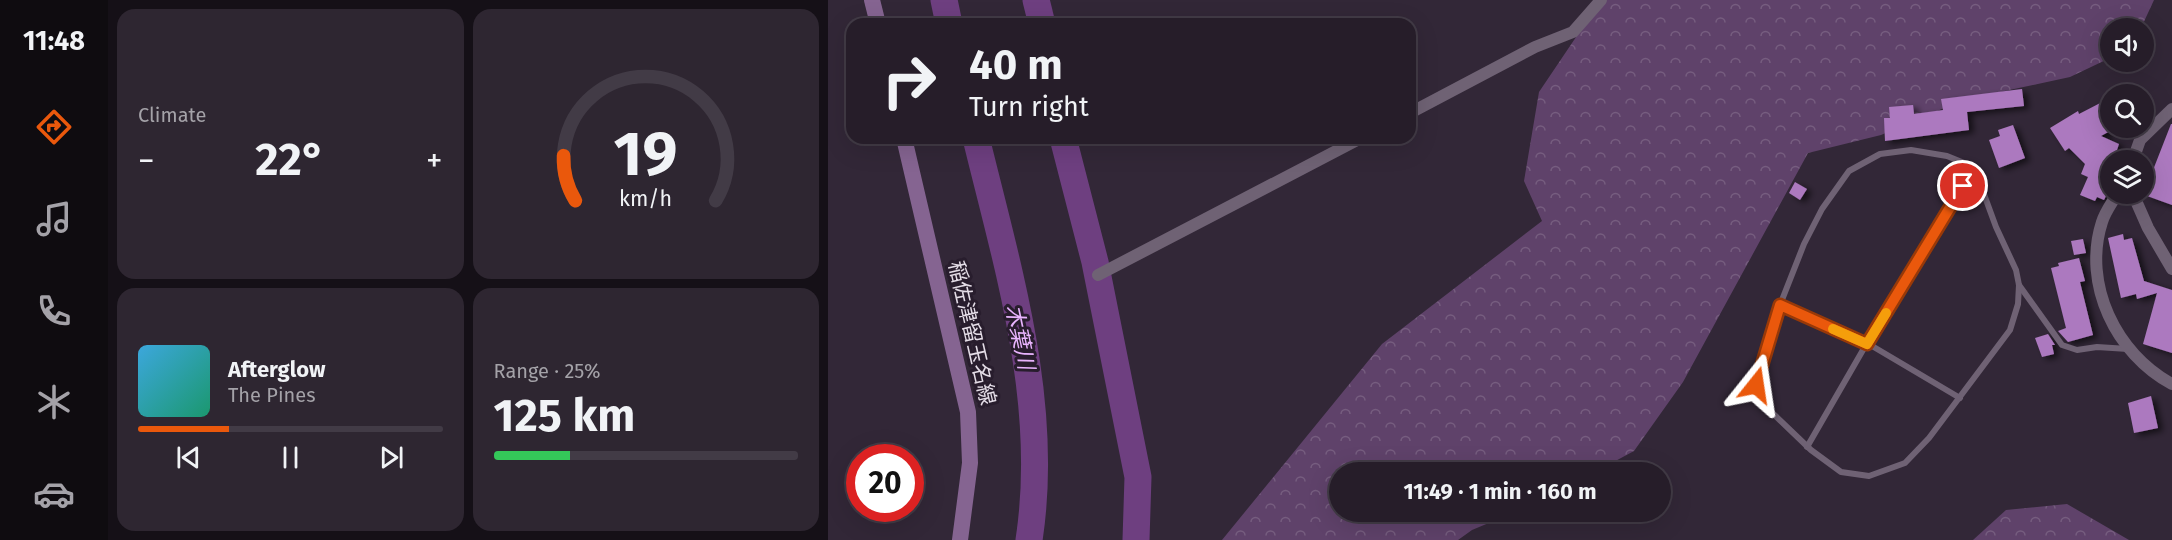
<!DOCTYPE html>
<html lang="en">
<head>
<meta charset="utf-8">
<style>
	:root { --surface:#261d29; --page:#2e2631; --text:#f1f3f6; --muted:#a4a2a8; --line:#423b46; --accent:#ea580c }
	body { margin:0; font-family:"Fira Sans","Noto Sans JP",sans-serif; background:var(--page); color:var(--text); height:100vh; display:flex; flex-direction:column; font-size:22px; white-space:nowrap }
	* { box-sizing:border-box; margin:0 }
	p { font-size:20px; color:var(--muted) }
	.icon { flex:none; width:33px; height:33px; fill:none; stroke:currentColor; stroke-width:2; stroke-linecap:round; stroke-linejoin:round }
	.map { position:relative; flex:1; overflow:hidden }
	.sheet { display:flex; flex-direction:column; gap:9px; padding:9px; background:#151017; width:720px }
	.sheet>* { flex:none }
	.top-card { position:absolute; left:18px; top:18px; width:570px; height:126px; border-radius:18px; box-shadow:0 6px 24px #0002,0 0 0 2px var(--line); background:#261d29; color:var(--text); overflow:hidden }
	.fabs { position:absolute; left:1272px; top:18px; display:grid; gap:12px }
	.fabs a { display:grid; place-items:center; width:54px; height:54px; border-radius:50%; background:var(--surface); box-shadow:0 6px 24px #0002,0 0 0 2px var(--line); font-size:30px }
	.speed { position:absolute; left:18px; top:444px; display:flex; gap:12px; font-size:30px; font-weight:700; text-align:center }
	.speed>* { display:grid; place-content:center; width:78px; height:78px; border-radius:50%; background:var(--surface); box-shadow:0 6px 24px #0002,0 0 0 2px var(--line); line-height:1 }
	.speed .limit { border:9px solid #d22; background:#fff; color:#111 }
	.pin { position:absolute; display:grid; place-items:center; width:51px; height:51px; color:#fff; margin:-26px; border:3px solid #fff; border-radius:50%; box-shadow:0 2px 6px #0007 }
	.me { position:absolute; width:66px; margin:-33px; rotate:15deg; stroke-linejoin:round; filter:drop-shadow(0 0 4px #0008) }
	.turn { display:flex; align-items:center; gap:21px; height:126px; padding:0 24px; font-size:27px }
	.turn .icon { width:78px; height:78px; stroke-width:2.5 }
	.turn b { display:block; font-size:42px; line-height:51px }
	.big { font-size:45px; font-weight:700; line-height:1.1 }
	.sheet .widget { flex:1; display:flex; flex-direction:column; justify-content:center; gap:9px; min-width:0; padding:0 21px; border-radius:18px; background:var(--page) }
	.sheet .dial { align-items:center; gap:0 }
	.dial svg { height:156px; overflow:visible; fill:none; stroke:var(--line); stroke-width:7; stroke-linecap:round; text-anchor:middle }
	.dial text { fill:var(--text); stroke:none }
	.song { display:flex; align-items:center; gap:18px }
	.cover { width:72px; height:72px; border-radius:9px; background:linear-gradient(135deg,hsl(200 70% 55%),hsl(160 70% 35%)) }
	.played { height:6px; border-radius:3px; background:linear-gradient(90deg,var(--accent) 30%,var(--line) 30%) }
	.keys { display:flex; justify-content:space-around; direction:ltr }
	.heat { display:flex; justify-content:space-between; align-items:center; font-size:33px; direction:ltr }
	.charge { height:9px; border-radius:4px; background:linear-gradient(90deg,#34c759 25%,var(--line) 0) }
	.sheet .tiles { flex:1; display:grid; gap:9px; grid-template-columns:repeat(2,1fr) }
	.trip { position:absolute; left:501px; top:462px; width:342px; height:60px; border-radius:30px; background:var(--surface); box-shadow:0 6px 24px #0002,0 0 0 2px var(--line); font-weight:700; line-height:60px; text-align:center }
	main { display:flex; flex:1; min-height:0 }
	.menu { display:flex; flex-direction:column; width:108px; justify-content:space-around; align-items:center; background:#0f0c10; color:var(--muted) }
	.menu .icon { width:42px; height:42px }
	.menu .current { color:var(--accent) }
	.menu b { font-size:27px; color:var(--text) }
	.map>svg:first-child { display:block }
	.forest { fill:url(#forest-crowns) }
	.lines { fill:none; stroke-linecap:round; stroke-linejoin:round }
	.river { stroke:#6e3f80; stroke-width:27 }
	.building { fill:#ac79bf; filter:url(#shadow) }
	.lane { stroke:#6f6274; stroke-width:6 }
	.street { stroke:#6f6274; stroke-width:12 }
	.secondary { stroke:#856491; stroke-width:16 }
	.route-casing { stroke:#983908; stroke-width:15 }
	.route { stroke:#ea580c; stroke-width:10 }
	.slow { stroke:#f59e0b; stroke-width:10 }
	.labels { text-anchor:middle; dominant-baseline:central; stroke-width:6; stroke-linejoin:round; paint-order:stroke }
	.street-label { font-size:21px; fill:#e4dde7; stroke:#281d2d }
	.water-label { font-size:22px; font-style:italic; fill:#e9b4fe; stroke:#281d2d }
</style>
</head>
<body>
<main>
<nav class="menu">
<b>11:48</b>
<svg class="icon current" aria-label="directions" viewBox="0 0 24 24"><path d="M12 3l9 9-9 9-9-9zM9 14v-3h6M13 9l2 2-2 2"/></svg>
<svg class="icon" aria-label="music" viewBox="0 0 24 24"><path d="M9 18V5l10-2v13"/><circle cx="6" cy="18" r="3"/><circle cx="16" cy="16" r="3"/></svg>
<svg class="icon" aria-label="phone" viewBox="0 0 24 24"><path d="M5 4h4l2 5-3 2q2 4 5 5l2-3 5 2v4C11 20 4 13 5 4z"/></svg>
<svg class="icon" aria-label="climate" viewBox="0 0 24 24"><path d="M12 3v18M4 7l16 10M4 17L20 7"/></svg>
<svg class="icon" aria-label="car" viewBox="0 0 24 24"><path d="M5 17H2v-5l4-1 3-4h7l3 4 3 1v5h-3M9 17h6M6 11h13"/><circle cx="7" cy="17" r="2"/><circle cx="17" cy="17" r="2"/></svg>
</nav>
<section class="sheet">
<div class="tiles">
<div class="widget"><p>Climate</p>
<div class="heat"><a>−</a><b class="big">22°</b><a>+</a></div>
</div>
<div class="widget dial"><svg viewBox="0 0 100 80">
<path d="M14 69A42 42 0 1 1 86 69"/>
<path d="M14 69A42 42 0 0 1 8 46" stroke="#ea580c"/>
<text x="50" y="56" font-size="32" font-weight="700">19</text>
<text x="50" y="72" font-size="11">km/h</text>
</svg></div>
<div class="widget">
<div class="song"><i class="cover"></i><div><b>Afterglow</b><p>The Pines</p></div></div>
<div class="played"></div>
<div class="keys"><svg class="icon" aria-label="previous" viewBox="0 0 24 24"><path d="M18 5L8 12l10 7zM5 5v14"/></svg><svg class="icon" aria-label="pause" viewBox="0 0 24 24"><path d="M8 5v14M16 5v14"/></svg><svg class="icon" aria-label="next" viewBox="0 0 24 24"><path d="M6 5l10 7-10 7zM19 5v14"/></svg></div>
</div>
<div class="widget"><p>Range · 25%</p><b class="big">125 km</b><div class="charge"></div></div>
</div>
</section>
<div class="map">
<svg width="1344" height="540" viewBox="0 0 1344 540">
	<defs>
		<pattern id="forest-crowns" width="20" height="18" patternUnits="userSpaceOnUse" patternTransform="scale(1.5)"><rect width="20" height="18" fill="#5f426a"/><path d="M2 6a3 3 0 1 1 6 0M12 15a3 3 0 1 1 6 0" fill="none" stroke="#765d7f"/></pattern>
		<filter id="shadow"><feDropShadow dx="5" dy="3" stdDeviation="3" flood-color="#0009"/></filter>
	</defs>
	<rect width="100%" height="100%" fill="#322737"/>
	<g class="forest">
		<polygon points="773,0 1326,0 1313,28 1282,28 1282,58 1242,77 1135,100 1053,135 980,153 855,382 806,451 767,472 512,472 512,512 687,512 644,530 630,540 394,540 554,344 714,221 696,181 711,92"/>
		<polygon points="1239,504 1301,540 1145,540 1178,510"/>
	</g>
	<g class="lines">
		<g class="river">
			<polyline points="116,0 121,24"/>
			<polyline points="208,0 214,24"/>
			<path d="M148 138C180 269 222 404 201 540"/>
			<polyline points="235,138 267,262 310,477 308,540"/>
		</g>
	</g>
	<g class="building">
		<polygon points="1194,89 1196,106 1139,112 1141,130 1057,141 1056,118 1062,118 1061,107 1085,105 1086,114 1115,110 1113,99"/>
		<polygon points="1278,100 1282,107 1282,131 1273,136 1291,144 1289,150 1298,155 1297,160 1282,160 1282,188 1276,200 1269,197 1267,201 1252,195 1260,177 1253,174 1257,164 1241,148 1237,151 1222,128 1250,111 1251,114"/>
		<polygon points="1343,124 1344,124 1344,205 1319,196 1321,190 1318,188"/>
		<polygon points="1185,125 1197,158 1171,168 1161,140 1172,136 1170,130"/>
		<polygon points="967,182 979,189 972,200 961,193"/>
		<polygon points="1295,234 1296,240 1304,238 1316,281 1344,290 1344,353 1315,344 1329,293 1309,299 1308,294 1293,298 1280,238"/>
		<polygon points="1255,239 1258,253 1246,255 1243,241"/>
		<polygon points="1251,258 1257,281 1252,282 1265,335 1240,342 1230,331 1238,328 1223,268 1231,266 1230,263"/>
		<polygon points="1220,334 1227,345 1224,345 1226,354 1214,357 1207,338"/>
		<polygon points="1323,396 1330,428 1306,433 1300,403"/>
	</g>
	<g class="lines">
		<g class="lane">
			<polygon points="1083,150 1119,156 1146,167 1168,227 1188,270 1191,285 1190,304 1182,330 1101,438 1077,463 1041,476 1013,472 983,450 933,402 928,385 952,305 976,244 994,209 1021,171 1052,154"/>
			<polyline points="1191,285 1234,345 1249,350 1269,347 1300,349"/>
			<polyline points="952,305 1039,343 1146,167"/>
			<polyline points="979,447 1039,343 1132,398"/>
		</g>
		<g class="street">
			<polyline points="582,113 707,47 745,32 773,0"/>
			<polyline points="1305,160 1312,140 1344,109"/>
			<path d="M1289 194C1284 203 1277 212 1274 222 1254 284 1288 354 1344 384"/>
			<polyline points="1305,194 1320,228 1344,269"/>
			<polyline points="270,275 533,138"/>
		</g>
		<g class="secondary">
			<polyline points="44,0 50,24"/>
			<polyline points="76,138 140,412 142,463 132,540"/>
		</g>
	</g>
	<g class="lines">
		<defs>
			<polyline id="route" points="928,385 952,305 1039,344 1135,186"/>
		</defs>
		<use href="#route" class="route-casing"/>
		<use href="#route" class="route"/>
		<polyline class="slow" points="1005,329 1039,344 1058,313"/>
	</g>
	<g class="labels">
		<g class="street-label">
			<text transform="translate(144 333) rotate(77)">稲佐津留玉名線</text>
		</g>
		<g class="water-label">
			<text transform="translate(192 337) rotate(78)">木葉川</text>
		</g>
	</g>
</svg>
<div class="fabs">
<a><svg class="icon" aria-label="sound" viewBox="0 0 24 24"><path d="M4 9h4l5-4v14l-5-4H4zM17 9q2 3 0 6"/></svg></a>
<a><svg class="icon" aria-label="search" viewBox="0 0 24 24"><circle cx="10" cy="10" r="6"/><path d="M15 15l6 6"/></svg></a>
<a><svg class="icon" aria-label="layers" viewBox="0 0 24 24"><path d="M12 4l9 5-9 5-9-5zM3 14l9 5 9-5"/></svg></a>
</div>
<div class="speed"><div class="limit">20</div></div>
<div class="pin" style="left:1135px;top:186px;background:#d93025"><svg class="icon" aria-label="arrive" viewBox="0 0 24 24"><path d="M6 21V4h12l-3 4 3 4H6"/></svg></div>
<svg class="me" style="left:928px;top:385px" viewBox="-20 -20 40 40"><path d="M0-17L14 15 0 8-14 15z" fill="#ea580c" stroke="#fff" stroke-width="4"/></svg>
<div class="trip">11:49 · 1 min · 160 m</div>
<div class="top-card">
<div class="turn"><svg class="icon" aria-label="right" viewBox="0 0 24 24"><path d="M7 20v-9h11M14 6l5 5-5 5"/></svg><div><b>40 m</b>Turn right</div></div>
</div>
</div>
</main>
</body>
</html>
